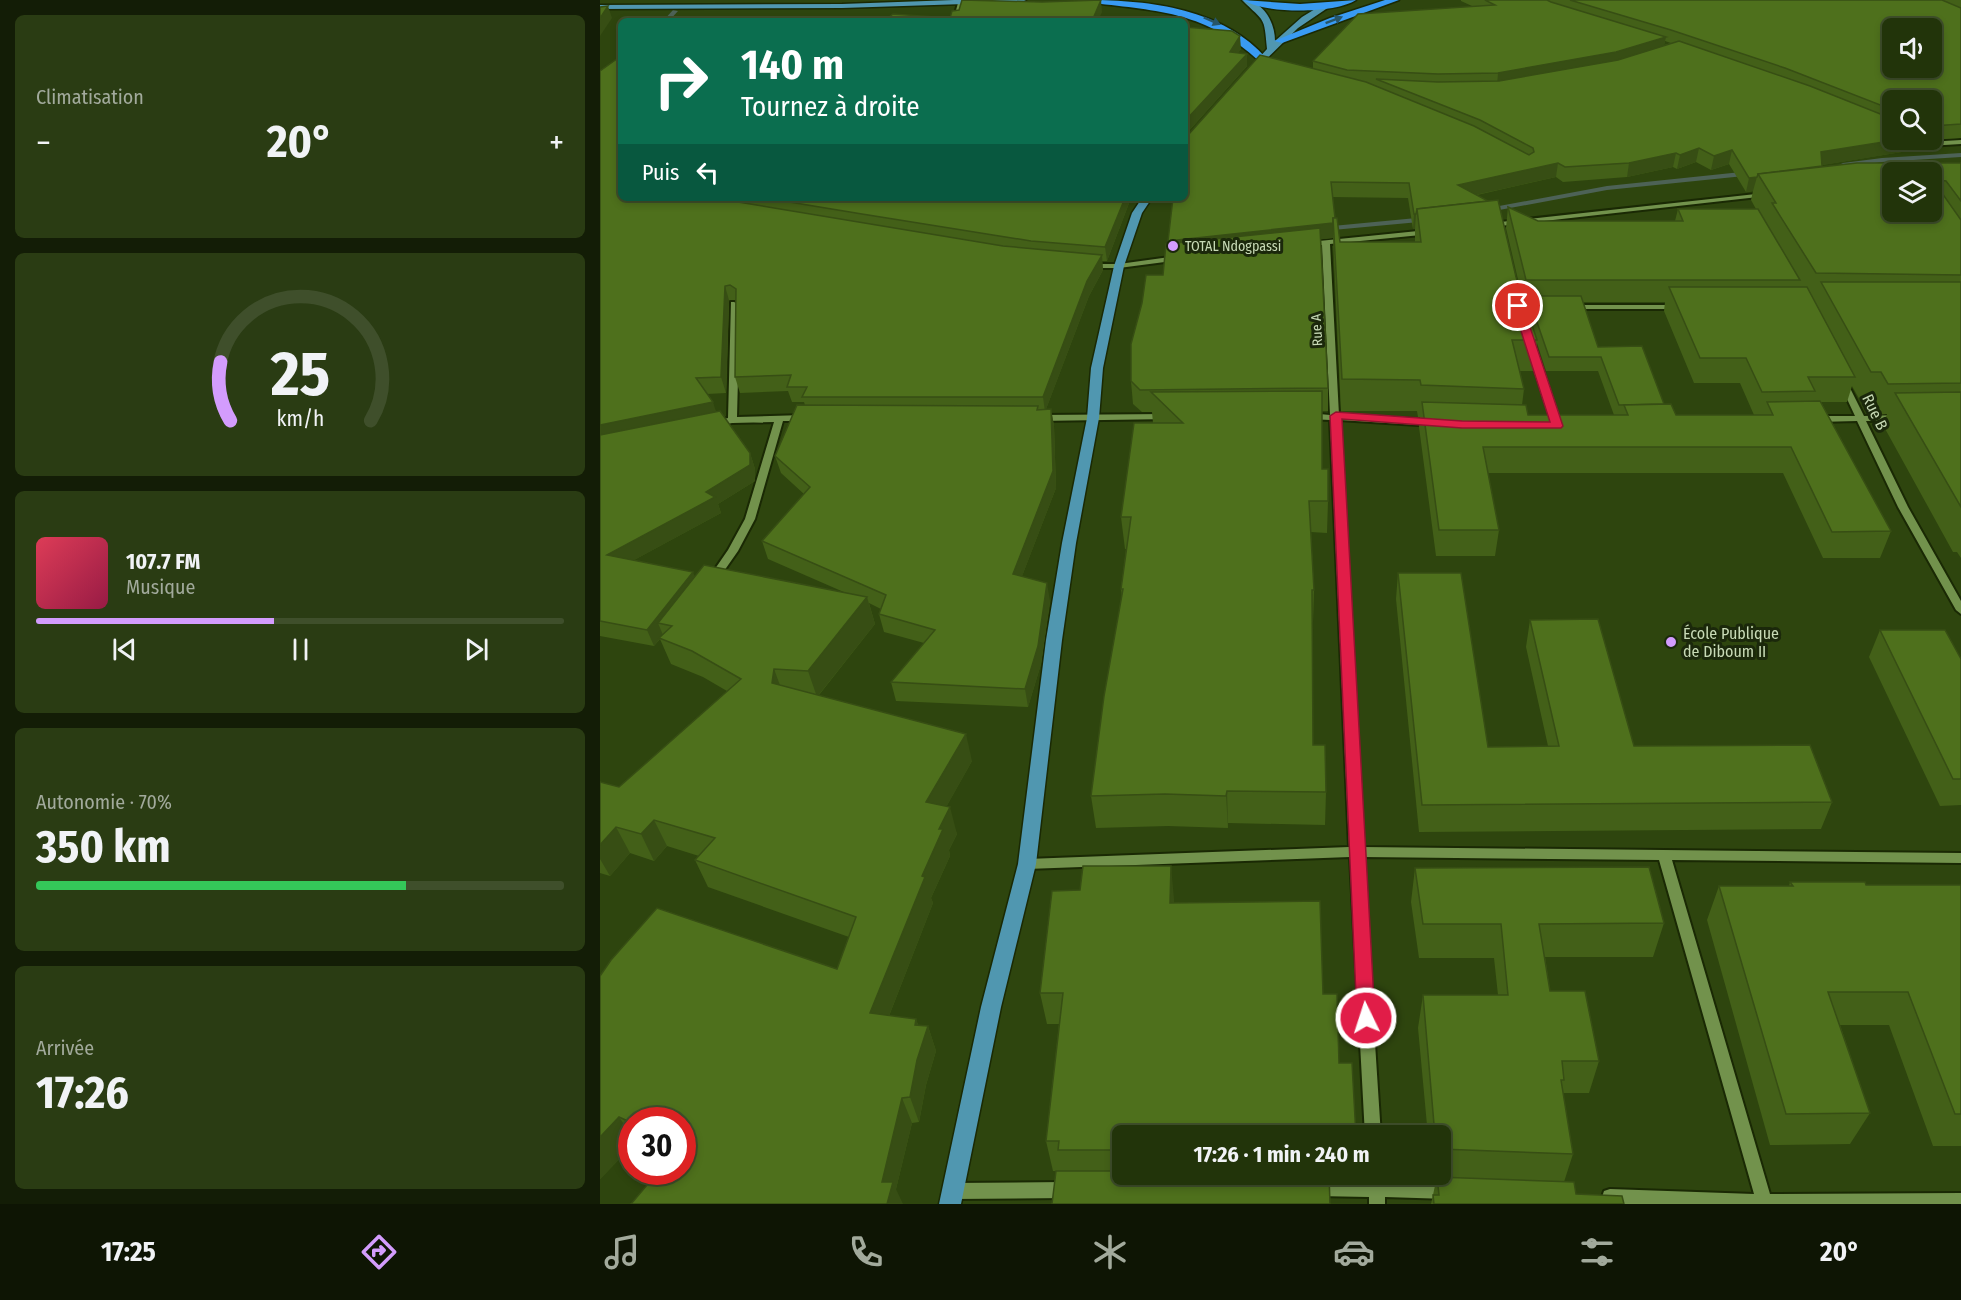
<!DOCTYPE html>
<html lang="fr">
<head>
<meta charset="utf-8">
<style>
	:root { --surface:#22340a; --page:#2a3c13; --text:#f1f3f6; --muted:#a2aa9c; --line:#3f4f2b; --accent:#d39cfd }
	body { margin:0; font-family:"Fira Sans Condensed",sans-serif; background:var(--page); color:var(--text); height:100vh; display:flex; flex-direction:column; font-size:22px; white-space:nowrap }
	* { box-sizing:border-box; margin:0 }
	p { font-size:20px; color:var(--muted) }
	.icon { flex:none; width:33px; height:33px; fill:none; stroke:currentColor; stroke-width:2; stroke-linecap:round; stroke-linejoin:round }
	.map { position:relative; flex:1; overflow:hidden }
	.panel { display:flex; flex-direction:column; gap:15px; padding:15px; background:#131d06; width:600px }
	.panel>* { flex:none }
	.top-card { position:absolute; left:18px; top:18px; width:570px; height:183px; border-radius:9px; box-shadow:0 3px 9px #0003,0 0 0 2px var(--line); background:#0b6e4f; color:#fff; overflow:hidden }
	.fabs { position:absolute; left:1282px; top:18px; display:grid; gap:12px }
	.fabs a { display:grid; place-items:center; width:60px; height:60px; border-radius:9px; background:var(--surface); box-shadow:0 3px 9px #0003,0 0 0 2px var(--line); font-size:30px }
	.speed { position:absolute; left:18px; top:1107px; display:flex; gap:12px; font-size:30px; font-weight:700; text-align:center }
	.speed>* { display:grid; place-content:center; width:78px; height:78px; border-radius:50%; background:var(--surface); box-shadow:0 3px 9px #0003,0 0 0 2px var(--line); line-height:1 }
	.speed .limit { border:9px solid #d22; background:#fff; color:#111 }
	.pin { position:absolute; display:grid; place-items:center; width:51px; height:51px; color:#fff; margin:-26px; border:3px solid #fff; border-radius:50%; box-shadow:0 2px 6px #0007 }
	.me { position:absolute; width:66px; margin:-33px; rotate:356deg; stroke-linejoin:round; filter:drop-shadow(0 0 4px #0008) }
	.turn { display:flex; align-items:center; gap:21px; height:126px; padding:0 24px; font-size:27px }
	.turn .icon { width:78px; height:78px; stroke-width:2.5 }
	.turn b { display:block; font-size:42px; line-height:51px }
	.then { display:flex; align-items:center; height:57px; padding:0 24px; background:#0003; gap:12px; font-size:22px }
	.big { font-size:45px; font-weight:700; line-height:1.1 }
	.panel .widget { flex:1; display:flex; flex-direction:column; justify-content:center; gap:9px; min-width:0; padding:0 21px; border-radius:9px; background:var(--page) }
	.panel .dial { align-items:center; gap:0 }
	.dial svg { height:156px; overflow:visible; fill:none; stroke:var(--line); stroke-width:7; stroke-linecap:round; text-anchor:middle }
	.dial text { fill:var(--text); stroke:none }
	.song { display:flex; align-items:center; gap:18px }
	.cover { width:72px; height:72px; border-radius:9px; background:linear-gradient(135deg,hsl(350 70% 55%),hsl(340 70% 35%)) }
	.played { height:6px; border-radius:3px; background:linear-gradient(90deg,var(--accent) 45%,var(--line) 45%) }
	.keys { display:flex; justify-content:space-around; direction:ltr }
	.heat { display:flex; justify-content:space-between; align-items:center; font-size:33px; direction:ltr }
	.charge { height:9px; border-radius:4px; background:linear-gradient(90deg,#34c759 70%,var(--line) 0) }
	.trip { position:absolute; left:512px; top:1125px; width:339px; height:60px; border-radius:9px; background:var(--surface); box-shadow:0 3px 9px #0003,0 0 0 2px var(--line); font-weight:700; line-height:60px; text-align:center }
	.menu { display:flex; height:96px; justify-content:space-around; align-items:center; background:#0e1504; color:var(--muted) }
	.menu .icon { width:42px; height:42px }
	.menu .current { color:var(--accent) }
	.menu b { font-size:27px; color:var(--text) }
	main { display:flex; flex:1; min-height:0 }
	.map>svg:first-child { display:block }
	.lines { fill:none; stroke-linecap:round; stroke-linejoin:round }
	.stream { fill:#4d6256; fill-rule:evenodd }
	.minor-casing { stroke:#1a2904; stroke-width:4 }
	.major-casing { stroke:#1a2904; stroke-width:3 }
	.highway-casing { stroke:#1a2904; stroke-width:3 }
	.minor { fill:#72924c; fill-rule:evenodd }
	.major { fill:#5097b0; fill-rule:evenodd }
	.highway { fill:#399bf3; fill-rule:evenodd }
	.wall { fill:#436018; fill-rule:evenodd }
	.shaded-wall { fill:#374e14 }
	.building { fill:#4e701c; stroke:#374e14; stroke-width:1.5; fill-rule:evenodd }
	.oneway { fill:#275668 }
	.route { fill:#e11d48; stroke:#92132f; stroke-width:1.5 }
	.poi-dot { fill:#d39cfd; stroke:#1b280b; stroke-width:2 }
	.labels { text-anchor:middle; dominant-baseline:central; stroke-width:6; stroke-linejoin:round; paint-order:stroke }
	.far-poi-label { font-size:14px; fill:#c8dab6; stroke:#1b280b; text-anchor:start }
	.far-street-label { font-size:14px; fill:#c8dab6; stroke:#1b280b }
	.street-label { font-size:16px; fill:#c8dab6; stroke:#1b280b }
	.poi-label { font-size:16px; fill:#c8dab6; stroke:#1b280b; text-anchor:start }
</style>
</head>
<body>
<main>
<section class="panel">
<div class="widget"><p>Climatisation</p>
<div class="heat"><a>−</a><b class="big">20°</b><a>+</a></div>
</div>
<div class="widget dial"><svg viewBox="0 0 100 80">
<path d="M14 69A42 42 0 1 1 86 69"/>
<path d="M14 69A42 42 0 0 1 9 39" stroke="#d39cfd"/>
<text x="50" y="56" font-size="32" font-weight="700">25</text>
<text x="50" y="72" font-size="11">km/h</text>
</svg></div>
<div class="widget">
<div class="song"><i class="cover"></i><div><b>107.7 FM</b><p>Musique</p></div></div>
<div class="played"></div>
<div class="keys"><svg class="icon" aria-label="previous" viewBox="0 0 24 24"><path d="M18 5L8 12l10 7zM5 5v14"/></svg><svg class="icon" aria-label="pause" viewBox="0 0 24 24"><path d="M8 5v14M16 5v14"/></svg><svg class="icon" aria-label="next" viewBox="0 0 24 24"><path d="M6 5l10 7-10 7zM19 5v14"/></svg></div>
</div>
<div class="widget"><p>Autonomie · 70%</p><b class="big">350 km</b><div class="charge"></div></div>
<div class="widget"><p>Arrivée</p><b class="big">17:26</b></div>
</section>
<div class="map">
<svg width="1361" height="1204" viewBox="0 0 1361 1204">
	<rect width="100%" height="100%" fill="#2e450e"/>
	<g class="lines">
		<g class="stream">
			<polygon points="73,10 78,11 69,21 63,21"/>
			<polygon points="1361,153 1361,157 1282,162 1243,167 1239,165 1243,163 1282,158"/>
			<polygon points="1151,171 1154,171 1154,175 1007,190 883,213 879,211 883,209 1007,186"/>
			<polygon points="827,217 830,217 830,221 722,231 718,229 722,227"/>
		</g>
		<defs>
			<g id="minor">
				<polygon points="361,1 364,3 359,21 353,21 358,3"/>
				<polygon points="1312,140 1320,140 1328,142 1361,140 1361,144 1328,146"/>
				<polygon points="1165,193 1167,194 1167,196 891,227 887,225 891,223"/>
				<polygon points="828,230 832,232 831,234 730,244 739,415 834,420 838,423 834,426 739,420 762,847 1361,853 1361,863 1072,860 1170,1194 1361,1193 1361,1204 1008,1204 1004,1203 1002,1197 1004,1191 1010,1189 1154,1194 1059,860 763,857 781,1136 765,1136 750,857 427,869 422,868 421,864 422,860 427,859 749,847 730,420 709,419 705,416 709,413 730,415 722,245 709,246 705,244 709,242"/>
				<polygon points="577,256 580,256 580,260 519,268 488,268 484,266 488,264 519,264"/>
				<polygon points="131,302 134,302 138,304 139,338 137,417 204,415 208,418 204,421 183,421 155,519 138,551 117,581 113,582 108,579 128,550 145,519 174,422 132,423 115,427 111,424 112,422 128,418"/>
				<polygon points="969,305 1077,305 1081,307 1077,309 969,309"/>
				<polygon points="928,344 931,344 935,346 961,426 960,428 957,429 953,426 927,346"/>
				<polygon points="1244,381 1248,384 1264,416 1299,415 1303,418 1299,421 1266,421 1308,507 1361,601 1361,614 1356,610 1298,507 1257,421 1218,422 1214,419 1218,416 1255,416 1240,384"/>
				<polygon points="567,414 570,415 570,419 439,421 435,418 439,415"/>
				<polygon points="768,1174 784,1174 784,1182 848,1183 854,1185 856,1191 854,1197 848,1199 785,1197 785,1204 769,1204 769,1197 716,1196 710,1193 708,1188 710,1183 716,1180 768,1181"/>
				<polygon points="467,1182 473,1185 475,1190 473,1195 467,1198 353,1199 347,1197 345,1191 347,1185 353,1183"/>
			</g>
			<g id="major">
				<polygon points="354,0 426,0 422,2 242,8 0,9 0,5 242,4"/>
				<path d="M642 0C663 0 675 22 675 41L702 17 725 3 732 5 698 28 651 74 647 71 667 49C664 15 665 23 642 0Z"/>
				<polygon points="542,198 552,198 542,213 524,266 503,368 499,418 476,543 462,640 436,864 401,1007 361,1204 339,1204 381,1007 418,864 446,640 462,543 487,418 491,368 514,266 532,213"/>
			</g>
			<g id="highway">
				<path d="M488 0C550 0 624 9 667 59L659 61C606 12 560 11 493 3Z"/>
				<path d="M643 0 700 4 756 0C735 14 664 14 643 0Z"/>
				<polygon points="785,0 799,0 682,43 674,41 730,18"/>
			</g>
		</defs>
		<use href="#minor" class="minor-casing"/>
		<use href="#major" class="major-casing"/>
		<use href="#highway" class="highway-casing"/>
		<use href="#minor" class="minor"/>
		<use href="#major" class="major"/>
		<use href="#highway" class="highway"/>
	</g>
	<g class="wall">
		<path d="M861 0H1361V138L1329 140 1326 148 1222 165V166L1361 163V558L1357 552H1353L1283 425 1287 414 1277 415 1270 402H1261L1252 386 1247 402H1221L1291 531 1280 558H1223L1183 473H888L899 530 895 556H836L819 427 820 417H818L817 411H741L733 238 721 239 728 388V411H722V469L728 501 727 533 711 532 714 590 713 622H712L713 745 726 792 725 825 628 823V828L568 826 496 828 491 796 522 598 521 589 526 549H525L521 517 553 423 552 412H542L533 404 531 381 563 275 568 241 585 198V27L641 49 638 52 647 66 586 134H589L713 68V61L872 6 861 1ZM1065 41 1071 43 1064 45ZM1293 100H1332V140H1293ZM1096 162 1111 170 1129 164 1146 192 1153 191 1151 200 1156 209H1078L1075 221H938L908 207 906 228 920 288 877 195 956 177 963 182 1027 177 1073 167 1077 169ZM732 197 808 198 813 229H815V242H740L735 218ZM982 302H1065L1064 311 1094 383H1140L1154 415H1076L1064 404 998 347ZM937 343 946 371H998L1014 415H928L922 405 924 389 920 371H933Z"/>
		<path d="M0 71 21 198 125 200 124 198H126L127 200 126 198H531L507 261H502L503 270 489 296 446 409H451L454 426 456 488 422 576 450 601 441 664 428 707 296 701 291 682 324 643 284 632 279 614 281 609 269 603 275 624 219 695 372 761 346 807 357 834 349 850 350 856 331 898 333 903 289 1016 316 1019 318 1025 328 1026 336 1051 326 1085 319 1122 312 1123 296 1189 82 1172V1120H32V1146L0 1179V976L237 969 249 937 108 887 95 860 99 856 67 846 54 861 30 853 10 876 0 873V782L19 787 127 691 103 677 71 664 60 639 54 646 0 636ZM129 300H136L135 377 140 393 188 391 192 402H204L205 405 175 456 181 473 204 494 162 541 168 559 246 593 95 577 34 560 121 513 118 504 155 481V469L150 453 116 412 107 394 126 393Z"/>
		<polygon points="798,573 888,747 948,746 926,647 930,620 1034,746 1232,802 1221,829 819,832 796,599"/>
		<polygon points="1280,630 1361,659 1361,805 1340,806 1269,657"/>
		<polygon points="815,868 1064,923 1053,957 945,957 950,991 999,1061 989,1093 963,1093 973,1154 964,1182 976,1194 1024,1204 831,1204 836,1181 831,1180 831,1174 840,1174 840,1136 828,1136 818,1028 823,995 898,995 894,958 819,958 811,902"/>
		<polygon points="1190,882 1266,885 1361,885 1361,1146 1333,1146 1289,1025 1240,1025 1270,1113 1250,1144 1170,1145 1107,920 1119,886 1189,886"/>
		<polygon points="574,899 574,903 522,1136 522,1174 453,1171 446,1141 459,1024 447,1024 440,993"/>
	</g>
	<g class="shaded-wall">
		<polygon points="501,0 502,12 498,21 492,21"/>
		<polygon points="8,6 12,18 0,36 0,18"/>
		<polygon points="640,36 641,49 631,64 630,52"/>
		<polygon points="1066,37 1063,50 897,86 898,73"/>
		<polygon points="647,54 647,66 585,135 585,121"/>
		<polygon points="1296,140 1329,140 1326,148 1217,166 1221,152"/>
		<polygon points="1099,148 1096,162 1077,169 1080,155"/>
		<polygon points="1132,150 1129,164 1111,170 1114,156"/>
		<polygon points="1076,153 1073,167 1027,177 1029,163"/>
		<polygon points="958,163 956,177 857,199 858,185"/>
		<polygon points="1157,177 1153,191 1146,192 1149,178"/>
		<polygon points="525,198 531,198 507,261 505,247"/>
		<polygon points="814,214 816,214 815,229 813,229"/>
		<polygon points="733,223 733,238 569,256 568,241"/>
		<polygon points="502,255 503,270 489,296 445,412 443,397 487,281"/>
		<polygon points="125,286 129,300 126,393 121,377"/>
		<polygon points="113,402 118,418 0,442 0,425"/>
		<polygon points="451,409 454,426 456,488 416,592 413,574"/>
		<polygon points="150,453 155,469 155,481 118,504 121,513 14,571 7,555 106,492"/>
		<polygon points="93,572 100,588 58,623 63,635 54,646 47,630"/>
		<polygon points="447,583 450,601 441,664 428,707 425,689"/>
		<polygon points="267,597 275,624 217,697 208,671"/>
		<polygon points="174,669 184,696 172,683"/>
		<polygon points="366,734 372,761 334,829 326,802"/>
		<polygon points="627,791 628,823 628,828 626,796"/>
		<polygon points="350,807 357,834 349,850 350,856 331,898 333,903 280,1039 270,1013 339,829"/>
		<polygon points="54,820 67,846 54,861 41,834"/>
		<polygon points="16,827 30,853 10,876 0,859 0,845"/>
		<polygon points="571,866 574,899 573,935 570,903"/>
		<polygon points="316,1019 323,1040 328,1026 336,1051 326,1085 319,1122 310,1097"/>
		<polygon points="302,1098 312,1123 296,1189 303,1204 287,1204 282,1182"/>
		<polygon points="19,1117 32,1136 32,1146 0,1179 0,1137"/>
	</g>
	<g class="building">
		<polygon points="362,0 442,2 501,0 492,21 284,21 293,14 350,18 352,11 359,10"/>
		<polygon points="885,0 947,0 951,2 1066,37 1016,52 898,73 838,74 747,70 713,61 758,14 895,5"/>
		<path d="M970 0H1342L1361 8V124L1332 126V100H1293V110L1185 68 1071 30ZM1293 28H1332V68H1293Z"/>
		<polygon points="8,6 0,18 0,7"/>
		<polygon points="585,27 632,31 640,36 630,52 647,54 585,121"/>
		<polygon points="1079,41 1210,86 1293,119 1293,140 1296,140 1221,152 1222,166 1158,174 1157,177 1149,178 1132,150 1114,156 1099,148 1080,155 1076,153 1029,163 965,167 958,163 858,185 888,201 817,209 816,214 814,214 809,183 731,182 735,218 733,218 733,223 568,241 573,198 585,198 585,134 589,134 660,55 766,82 874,126 929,155 934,152 933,148 880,120 776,79 838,82 899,81 1018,60"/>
		<polygon points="21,56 21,198 119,198 120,199 403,246 502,255 487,281 443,397 202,397 207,387 187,387 191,375 135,377 136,289 130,285 125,286 121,377 96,378 113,402 0,425 0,71"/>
		<path d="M1257 163H1361V201L1346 181 1340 180 1337 186 1361 220V275L1216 273 1172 203H1176L1158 174ZM1293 172H1332V212H1293Z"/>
		<polygon points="165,198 525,198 505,247 431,241 262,214"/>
		<polygon points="898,200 916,277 937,340 912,340 924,389 821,385 820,380 742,379 733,218 737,218 740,242 821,242 817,209"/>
		<polygon points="908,207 938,221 1083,221 1078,209 1158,209 1200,280 926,280"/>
		<polygon points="720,228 728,388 540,390 531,381 531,344 542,303 546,275 563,275 566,244"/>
		<polygon points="1221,282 1361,282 1361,383 1288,384 1281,372 1271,372"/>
		<polygon points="1069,287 1207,287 1255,377 1208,377 1215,391 1162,392 1146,358 1100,358"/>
		<polygon points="928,296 981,296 998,347 1042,346 1064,404 1019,405 1001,357 949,357"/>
		<polygon points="722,391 722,469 728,469 728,501 709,501 714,590 712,590 713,745 725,745 726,792 627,791 626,796 565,794 491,796 504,696 523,589 521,589 531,517 521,517 534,423 583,423 551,392"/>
		<polygon points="1361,392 1361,507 1295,393"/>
		<polygon points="1220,401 1291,531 1232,532 1191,447 883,447 899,530 839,530 822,402 926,405 928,415 1028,415 1024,405 1071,404 1076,415 1173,415 1167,402"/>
		<polygon points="197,405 438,406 437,410 451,409 453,471 413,574 447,583 438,646 425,689 291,682 335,630 279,614 286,595 162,541 210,487 175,456"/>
		<polygon points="120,411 150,453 150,465 106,492 115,497 7,555 93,572 47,630 0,621 0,435"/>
		<polygon points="104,565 267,597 208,671 174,669 172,683 366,734 326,802 350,807 339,829 343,829 322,876 325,877 270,1013 316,1019 315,1025 328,1026 317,1060 310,1097 302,1098 282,1182 293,1182 287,1204 31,1204 58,1172 82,1172 82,1120 32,1120 32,1123 19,1117 0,1137 0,976 11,960 57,908 237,969 256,917 95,860 115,838 54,820 41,834 16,827 0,845 0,782 19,787 141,679 92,651 59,638 72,626 58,623"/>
		<polygon points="798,573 861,573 888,747 959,746 930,620 998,619 1034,746 1210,745 1232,802 822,805"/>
		<polygon points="1280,630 1345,630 1361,659 1361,779 1353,779"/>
		<polygon points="483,866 571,866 570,903 720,901 723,994 737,994 739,1063 752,1063 756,1136 522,1136 522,1150 458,1150 459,1141 446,1141 463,993 440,993 452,891 480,890"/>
		<polygon points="1049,867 1064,923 939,924 950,991 985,991 999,1061 962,1061 964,1080 961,1080 973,1154 840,1149 840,1136 835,1136 823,995 908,995 901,924 823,924 815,868"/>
		<polygon points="1190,882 1265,882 1266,885 1361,885 1361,1114 1355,1114 1308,992 1228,992 1270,1113 1186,1114 1119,886 1193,886"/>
		<polygon points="456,1171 522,1171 522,1174 729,1174 730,1204 452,1204"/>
		<polygon points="837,1177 974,1182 976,1194 1022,1196 1024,1204 834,1204 833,1195 839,1195"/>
	</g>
	<defs><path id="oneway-solid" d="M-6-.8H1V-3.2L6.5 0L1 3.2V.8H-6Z" transform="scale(1.5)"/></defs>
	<g class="oneway">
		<use href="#oneway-solid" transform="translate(734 20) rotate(-21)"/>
		<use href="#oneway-solid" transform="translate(612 21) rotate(23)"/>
	</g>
	<polygon class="route" points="918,303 923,306 963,426 961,428 862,428 742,419 775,1018 773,1023 766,1026 760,1023 757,1018 730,416 736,412 862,421 950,422 913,306"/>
	<g class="poi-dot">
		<circle cx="573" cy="246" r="6"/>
		<circle cx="1071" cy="642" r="6"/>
	</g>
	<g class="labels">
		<g class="far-poi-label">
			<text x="585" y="246">TOTAL Ndogpassi</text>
		</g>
		<g class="far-street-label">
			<text transform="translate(717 330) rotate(-93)">Rue A</text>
		</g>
		<g class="street-label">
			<text transform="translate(1275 412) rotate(64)">Rue B</text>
		</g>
		<g class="poi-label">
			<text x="1083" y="633">École Publique<tspan x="1083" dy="18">de Diboum II</tspan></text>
		</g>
	</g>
</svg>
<div class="fabs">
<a><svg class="icon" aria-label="sound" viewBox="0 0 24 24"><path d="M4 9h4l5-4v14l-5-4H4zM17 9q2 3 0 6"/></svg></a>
<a><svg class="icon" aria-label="search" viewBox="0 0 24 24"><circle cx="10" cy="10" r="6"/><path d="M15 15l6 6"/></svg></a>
<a><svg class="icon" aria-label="layers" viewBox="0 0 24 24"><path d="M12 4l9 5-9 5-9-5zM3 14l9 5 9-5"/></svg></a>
</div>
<div class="speed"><div class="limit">30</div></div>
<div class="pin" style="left:918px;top:306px;background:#d93025"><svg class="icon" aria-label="arrive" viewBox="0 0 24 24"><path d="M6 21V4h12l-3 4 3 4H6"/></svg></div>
<svg class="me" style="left:766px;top:1018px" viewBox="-20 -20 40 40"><circle r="17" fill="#e11d48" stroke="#fff" stroke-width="3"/><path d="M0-11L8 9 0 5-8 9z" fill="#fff"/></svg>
<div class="trip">17:26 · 1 min · 240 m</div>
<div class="top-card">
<div class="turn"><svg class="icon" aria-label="right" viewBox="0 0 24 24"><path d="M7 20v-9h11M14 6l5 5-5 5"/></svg><div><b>140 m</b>Tournez à droite</div></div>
<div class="then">Puis<svg class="icon" aria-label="left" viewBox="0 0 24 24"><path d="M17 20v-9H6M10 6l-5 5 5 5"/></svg></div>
</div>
</div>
</main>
<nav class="menu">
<b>17:25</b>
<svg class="icon current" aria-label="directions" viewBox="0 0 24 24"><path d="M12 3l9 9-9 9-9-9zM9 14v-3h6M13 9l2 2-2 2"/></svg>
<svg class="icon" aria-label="music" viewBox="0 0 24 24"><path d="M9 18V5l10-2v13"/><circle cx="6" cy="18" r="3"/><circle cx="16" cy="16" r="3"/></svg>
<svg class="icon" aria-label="phone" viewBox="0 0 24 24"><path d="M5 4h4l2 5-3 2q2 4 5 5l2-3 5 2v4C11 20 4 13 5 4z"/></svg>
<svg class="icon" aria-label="climate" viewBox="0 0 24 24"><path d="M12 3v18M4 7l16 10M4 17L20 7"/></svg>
<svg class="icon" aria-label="car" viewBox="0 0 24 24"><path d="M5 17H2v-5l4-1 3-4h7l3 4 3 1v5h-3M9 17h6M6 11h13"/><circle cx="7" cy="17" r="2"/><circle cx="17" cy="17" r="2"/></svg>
<svg class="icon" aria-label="filters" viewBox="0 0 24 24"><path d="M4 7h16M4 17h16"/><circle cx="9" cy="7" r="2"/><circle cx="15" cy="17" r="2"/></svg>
<b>20°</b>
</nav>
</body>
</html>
